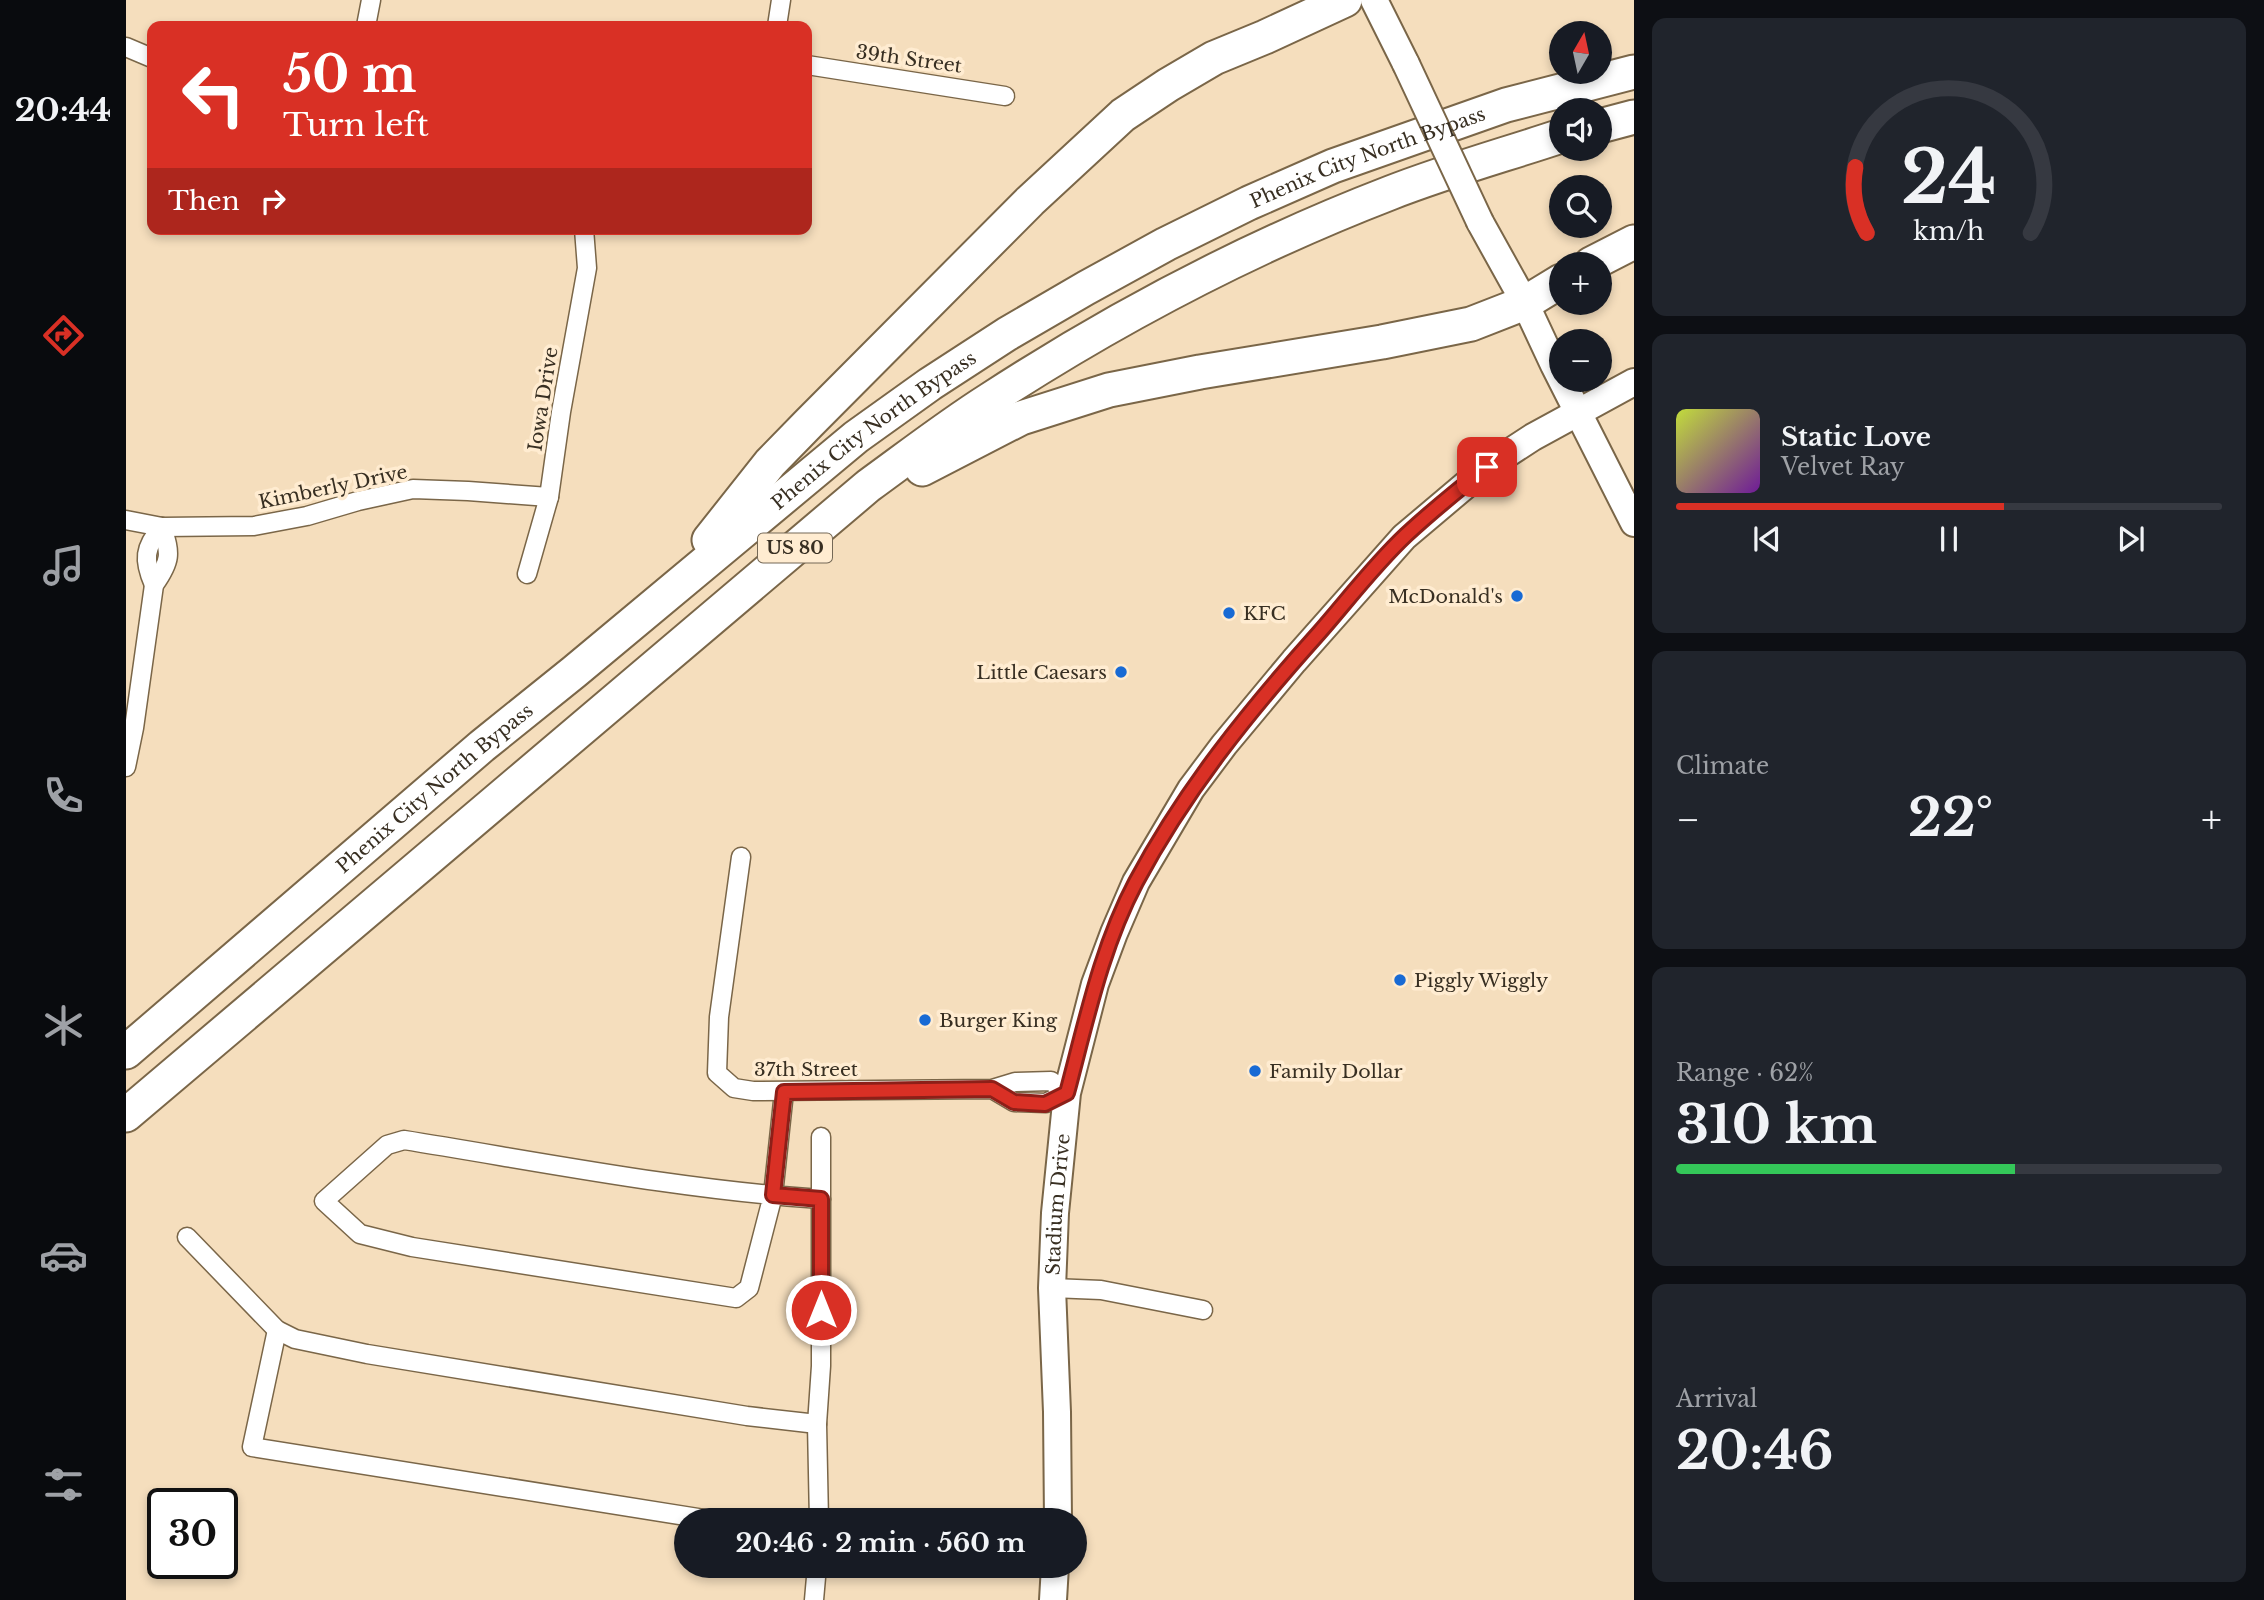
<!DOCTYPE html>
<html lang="en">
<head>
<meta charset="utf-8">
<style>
	:root { --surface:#171b24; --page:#20242c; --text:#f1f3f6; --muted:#9ea1a6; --line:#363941; --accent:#d93025 }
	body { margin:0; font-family:"Libre Baskerville",serif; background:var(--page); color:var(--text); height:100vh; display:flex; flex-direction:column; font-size:26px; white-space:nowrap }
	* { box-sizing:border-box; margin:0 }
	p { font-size:23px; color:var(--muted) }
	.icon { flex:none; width:38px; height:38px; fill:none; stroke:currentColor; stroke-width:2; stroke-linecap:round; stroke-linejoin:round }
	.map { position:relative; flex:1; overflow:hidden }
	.side { display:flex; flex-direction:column; gap:18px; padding:18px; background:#0d0f14; width:630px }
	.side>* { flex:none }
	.guide { position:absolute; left:21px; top:21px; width:665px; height:214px; border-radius:14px; box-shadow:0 4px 10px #0003; background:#d93025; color:#fff; overflow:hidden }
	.needle { width:46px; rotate:9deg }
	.buttons { position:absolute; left:1423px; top:21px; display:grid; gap:14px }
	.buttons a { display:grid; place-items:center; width:63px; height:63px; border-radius:50%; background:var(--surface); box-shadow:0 4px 10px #0003; font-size:35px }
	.speed { position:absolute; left:21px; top:1488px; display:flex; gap:14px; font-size:35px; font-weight:700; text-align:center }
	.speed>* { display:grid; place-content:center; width:91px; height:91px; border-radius:50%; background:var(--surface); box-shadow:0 4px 10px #0003; line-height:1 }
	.speed .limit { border:4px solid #111; border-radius:10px; background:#fff; color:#111 }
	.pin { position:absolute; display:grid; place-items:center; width:60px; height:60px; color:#fff; margin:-30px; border-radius:14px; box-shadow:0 4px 10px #0006 }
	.me { position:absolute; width:77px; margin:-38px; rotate:0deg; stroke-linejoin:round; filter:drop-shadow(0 0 5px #0008) }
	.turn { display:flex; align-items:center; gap:24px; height:147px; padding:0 21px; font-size:32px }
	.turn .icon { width:91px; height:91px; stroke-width:2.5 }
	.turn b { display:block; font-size:49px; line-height:60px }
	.then { display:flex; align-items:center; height:66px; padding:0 21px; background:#0003; gap:14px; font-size:26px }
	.big { font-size:52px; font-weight:700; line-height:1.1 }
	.side .card { flex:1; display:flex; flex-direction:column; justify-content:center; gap:10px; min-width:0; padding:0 24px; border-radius:14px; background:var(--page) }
	.side .dial { align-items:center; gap:0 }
	.dial svg { height:182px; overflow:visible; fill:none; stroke:var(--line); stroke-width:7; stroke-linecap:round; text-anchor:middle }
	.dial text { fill:var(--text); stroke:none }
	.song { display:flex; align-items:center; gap:21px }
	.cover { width:84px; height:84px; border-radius:10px; background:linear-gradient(135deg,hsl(70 70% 55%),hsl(280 70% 35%)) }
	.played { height:7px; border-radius:4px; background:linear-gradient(90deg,var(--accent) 60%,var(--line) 60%) }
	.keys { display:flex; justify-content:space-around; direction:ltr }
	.heat { display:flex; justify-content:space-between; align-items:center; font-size:38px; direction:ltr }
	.charge { height:10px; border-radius:5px; background:linear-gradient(90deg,#34c759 62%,var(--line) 0) }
	.trip { position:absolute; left:548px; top:1508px; width:413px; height:70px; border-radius:35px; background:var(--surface); box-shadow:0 4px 10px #0003; font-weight:700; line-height:70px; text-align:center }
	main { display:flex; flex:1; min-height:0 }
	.menu { display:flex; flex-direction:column; width:126px; justify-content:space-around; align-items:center; background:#090b0e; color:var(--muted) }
	.menu .icon { width:49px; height:49px }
	.menu .selected { color:var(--accent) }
	.menu b { font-size:32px; color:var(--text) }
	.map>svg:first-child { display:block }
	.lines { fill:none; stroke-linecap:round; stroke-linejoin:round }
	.street-casing { stroke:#7a6648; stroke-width:21 }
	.secondary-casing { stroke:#7a6648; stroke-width:30 }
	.highway-casing { stroke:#7a6648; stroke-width:37 }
	.street { stroke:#fff; stroke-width:18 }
	.secondary { stroke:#fff; stroke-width:26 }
	.highway { stroke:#fff; stroke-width:33 }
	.secondary-bridge-casing { stroke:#7a6648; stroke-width:30; stroke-linecap:butt }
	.secondary-bridge { stroke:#fff; stroke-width:26 }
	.route-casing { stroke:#8d1f18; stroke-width:18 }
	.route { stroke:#d93025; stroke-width:12 }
	.poi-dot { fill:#186ad4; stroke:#ffecd1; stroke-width:2.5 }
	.labels { text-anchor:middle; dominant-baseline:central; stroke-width:7; stroke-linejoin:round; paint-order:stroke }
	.shield { fill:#ffecd1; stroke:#746856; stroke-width:2 }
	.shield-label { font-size:18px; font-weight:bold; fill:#382f22 }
	.street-label { font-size:19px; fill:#382f22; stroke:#ffecd1 }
	.poi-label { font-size:19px; fill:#382f22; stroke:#ffecd1; text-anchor:start }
</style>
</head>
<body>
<main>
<nav class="menu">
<b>20:44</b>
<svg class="icon selected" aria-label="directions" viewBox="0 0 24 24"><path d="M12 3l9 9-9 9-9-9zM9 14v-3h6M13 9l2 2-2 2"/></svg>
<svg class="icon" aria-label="music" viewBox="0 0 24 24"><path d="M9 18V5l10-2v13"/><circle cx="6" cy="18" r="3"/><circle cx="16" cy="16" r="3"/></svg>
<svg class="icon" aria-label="phone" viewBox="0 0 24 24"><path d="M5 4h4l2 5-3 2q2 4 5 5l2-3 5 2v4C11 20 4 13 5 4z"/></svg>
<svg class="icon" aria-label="climate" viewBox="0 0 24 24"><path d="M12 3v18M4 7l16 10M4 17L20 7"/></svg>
<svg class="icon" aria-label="car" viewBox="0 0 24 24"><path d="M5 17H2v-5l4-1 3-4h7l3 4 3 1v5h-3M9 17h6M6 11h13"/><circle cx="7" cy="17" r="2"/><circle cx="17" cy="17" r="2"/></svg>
<svg class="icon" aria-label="filters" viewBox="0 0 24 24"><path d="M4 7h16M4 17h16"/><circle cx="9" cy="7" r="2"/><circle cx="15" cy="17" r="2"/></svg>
</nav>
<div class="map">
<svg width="1508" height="1600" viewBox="0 0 1508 1600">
	<rect width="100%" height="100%" fill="#f5debd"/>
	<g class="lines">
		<defs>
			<g id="street">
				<polyline points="240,26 245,0"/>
				<polyline points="651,26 655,0"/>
				<polyline points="0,47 26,58"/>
				<polyline points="681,65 879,96"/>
				<polyline points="0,520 36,527 128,526 181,516 232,501 287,489 342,491 423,497"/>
				<polyline points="401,574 423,497 435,412 461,268 458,229"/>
				<path d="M28 585C17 560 18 547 36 527"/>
				<path d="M0 767 8 728 28 585C45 561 45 554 36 527"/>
				<polyline points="615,857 593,1017 591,1073 608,1088 627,1091 866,1089 889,1082 925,1081 941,1093 920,1103 888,1102 866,1089"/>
				<path d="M658 1092 647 1195 623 1288 610 1298 286 1247 234 1234 198 1201 261 1145 278 1140C416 1162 555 1190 695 1199"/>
				<polyline points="61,1237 151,1330 169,1339 241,1354 621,1416 691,1424"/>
				<polyline points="926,1288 975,1290 1077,1310"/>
				<polyline points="151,1330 126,1447 591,1521"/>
				<polyline points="693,1521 691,1424 695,1366 695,1137"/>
				<polyline points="688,1600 691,1566"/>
			</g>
			<g id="secondary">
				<polyline points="1248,0 1280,64"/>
				<polyline points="1354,222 1399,303 1428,365 1508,523"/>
				<path id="s1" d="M932 1521 931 1412 926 1288 929 1213 941 1093 969 984 988 933 1010 882 1065 789 1098 745 1168 661 1278 537 1361 467 1407 437 1508 382"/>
				<polyline points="927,1600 929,1566"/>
			</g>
			<g id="highway">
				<polyline points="1474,126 1508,117"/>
				<polyline points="1465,264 1508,242"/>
				<polyline points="796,469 895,418 983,390 1074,372 1256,342 1345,324 1399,303 1435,281"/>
				<polyline points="583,540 644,463 683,423 904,201 997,115 1042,85 1088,58 1139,37 1219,0"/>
				<path id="s2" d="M0 1052 356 746 448 672 730 437 804 384 881 334 960 288 1040 244 1123 203 1207 166 1380 105 1508 72"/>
				<path d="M0 1115 742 486C782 457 822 426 863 400 989 318 1124 247 1264 193 1320 171 1378 155 1435 136"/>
			</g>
		</defs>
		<use href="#street" class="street-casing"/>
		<use href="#secondary" class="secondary-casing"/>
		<use href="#highway" class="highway-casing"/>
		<use href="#street" class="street"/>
		<use href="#secondary" class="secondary"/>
		<use href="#highway" class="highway"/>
		<defs>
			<polyline id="secondary-bridge" points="1280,64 1354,222"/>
		</defs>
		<use href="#secondary-bridge" class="secondary-bridge-casing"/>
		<use href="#secondary-bridge" class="secondary-bridge"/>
	</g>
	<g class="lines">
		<defs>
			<path id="route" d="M695 1310V1199L647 1195 658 1092 866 1089 888 1102 919 1104 941 1093C960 1022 975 948 1010 882 1059 790 1123 711 1192 634 1221 601 1248 565 1280 535 1306 511 1333 489 1361 467"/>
		</defs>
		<use href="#route" class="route-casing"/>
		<use href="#route" class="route"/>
	</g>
	<g class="poi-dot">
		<circle cx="1391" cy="596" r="7"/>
		<circle cx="1103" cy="613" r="7"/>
		<circle cx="995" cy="672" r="7"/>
		<circle cx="1274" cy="980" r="7"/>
		<circle cx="799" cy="1020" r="7"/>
		<circle cx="1129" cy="1071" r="7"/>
	</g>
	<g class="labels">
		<rect class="shield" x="632" y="533.5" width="74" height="29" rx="5"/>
		<g class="shield-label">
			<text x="669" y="548">US 80</text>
		</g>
		<g class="street-label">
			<text transform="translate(783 59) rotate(8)">39th Street</text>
			<text stroke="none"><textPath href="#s2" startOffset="1540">Phenix City North Bypass</textPath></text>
			<text transform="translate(417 399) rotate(-81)">Iowa Drive</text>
			<text stroke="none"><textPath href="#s2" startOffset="973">Phenix City North Bypass</textPath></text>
			<text transform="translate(207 487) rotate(-12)">Kimberly Drive</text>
			<text stroke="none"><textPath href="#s2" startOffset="406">Phenix City North Bypass</textPath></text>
			<text x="680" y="1069">37th Street</text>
			<text stroke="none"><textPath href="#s1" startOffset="317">Stadium Drive</textPath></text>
		</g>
		<g class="poi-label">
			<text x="1377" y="596" text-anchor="end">McDonald's</text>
			<text x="1117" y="613">KFC</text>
			<text x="981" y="672" text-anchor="end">Little Caesars</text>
			<text x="1288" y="980">Piggly Wiggly</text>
			<text x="813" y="1020">Burger King</text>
			<text x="1143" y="1071">Family Dollar</text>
		</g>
	</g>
</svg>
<div class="buttons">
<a><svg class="needle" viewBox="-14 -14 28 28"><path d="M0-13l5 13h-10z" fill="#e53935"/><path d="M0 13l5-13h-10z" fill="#9ea1a6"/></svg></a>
<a><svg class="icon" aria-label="sound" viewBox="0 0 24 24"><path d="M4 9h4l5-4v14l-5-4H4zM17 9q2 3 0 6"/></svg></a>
<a><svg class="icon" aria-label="search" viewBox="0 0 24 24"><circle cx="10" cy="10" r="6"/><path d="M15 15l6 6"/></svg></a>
<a>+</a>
<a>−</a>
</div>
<div class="speed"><div class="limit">30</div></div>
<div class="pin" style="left:1361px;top:467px;background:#d93025"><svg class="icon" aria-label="arrive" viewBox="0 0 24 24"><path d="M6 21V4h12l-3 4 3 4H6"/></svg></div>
<svg class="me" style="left:695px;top:1310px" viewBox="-20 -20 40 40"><circle r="17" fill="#d93025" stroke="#fff" stroke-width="3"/><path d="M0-11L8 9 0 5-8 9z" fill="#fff"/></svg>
<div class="trip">20:46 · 2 min · 560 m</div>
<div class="guide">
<div class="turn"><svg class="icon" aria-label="left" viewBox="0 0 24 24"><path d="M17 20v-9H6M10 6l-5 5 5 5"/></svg><div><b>50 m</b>Turn left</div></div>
<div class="then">Then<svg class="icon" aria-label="right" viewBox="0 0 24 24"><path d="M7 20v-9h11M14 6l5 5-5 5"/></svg></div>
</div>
</div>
<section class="side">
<div class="card dial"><svg viewBox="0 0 100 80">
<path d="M14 69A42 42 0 1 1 86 69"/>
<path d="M14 69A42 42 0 0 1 9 40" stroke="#d93025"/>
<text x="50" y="56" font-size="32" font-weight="700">24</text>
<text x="50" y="72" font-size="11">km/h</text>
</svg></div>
<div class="card">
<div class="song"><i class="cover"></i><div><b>Static Love</b><p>Velvet Ray</p></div></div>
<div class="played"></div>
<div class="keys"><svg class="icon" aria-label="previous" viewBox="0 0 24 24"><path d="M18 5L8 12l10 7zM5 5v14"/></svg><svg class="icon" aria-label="pause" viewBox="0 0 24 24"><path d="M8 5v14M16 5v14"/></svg><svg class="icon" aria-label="next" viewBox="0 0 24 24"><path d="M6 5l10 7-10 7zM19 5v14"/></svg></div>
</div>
<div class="card"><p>Climate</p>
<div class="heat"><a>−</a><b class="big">22°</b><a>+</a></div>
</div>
<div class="card"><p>Range · 62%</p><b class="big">310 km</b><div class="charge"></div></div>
<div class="card"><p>Arrival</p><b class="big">20:46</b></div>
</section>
</main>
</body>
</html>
